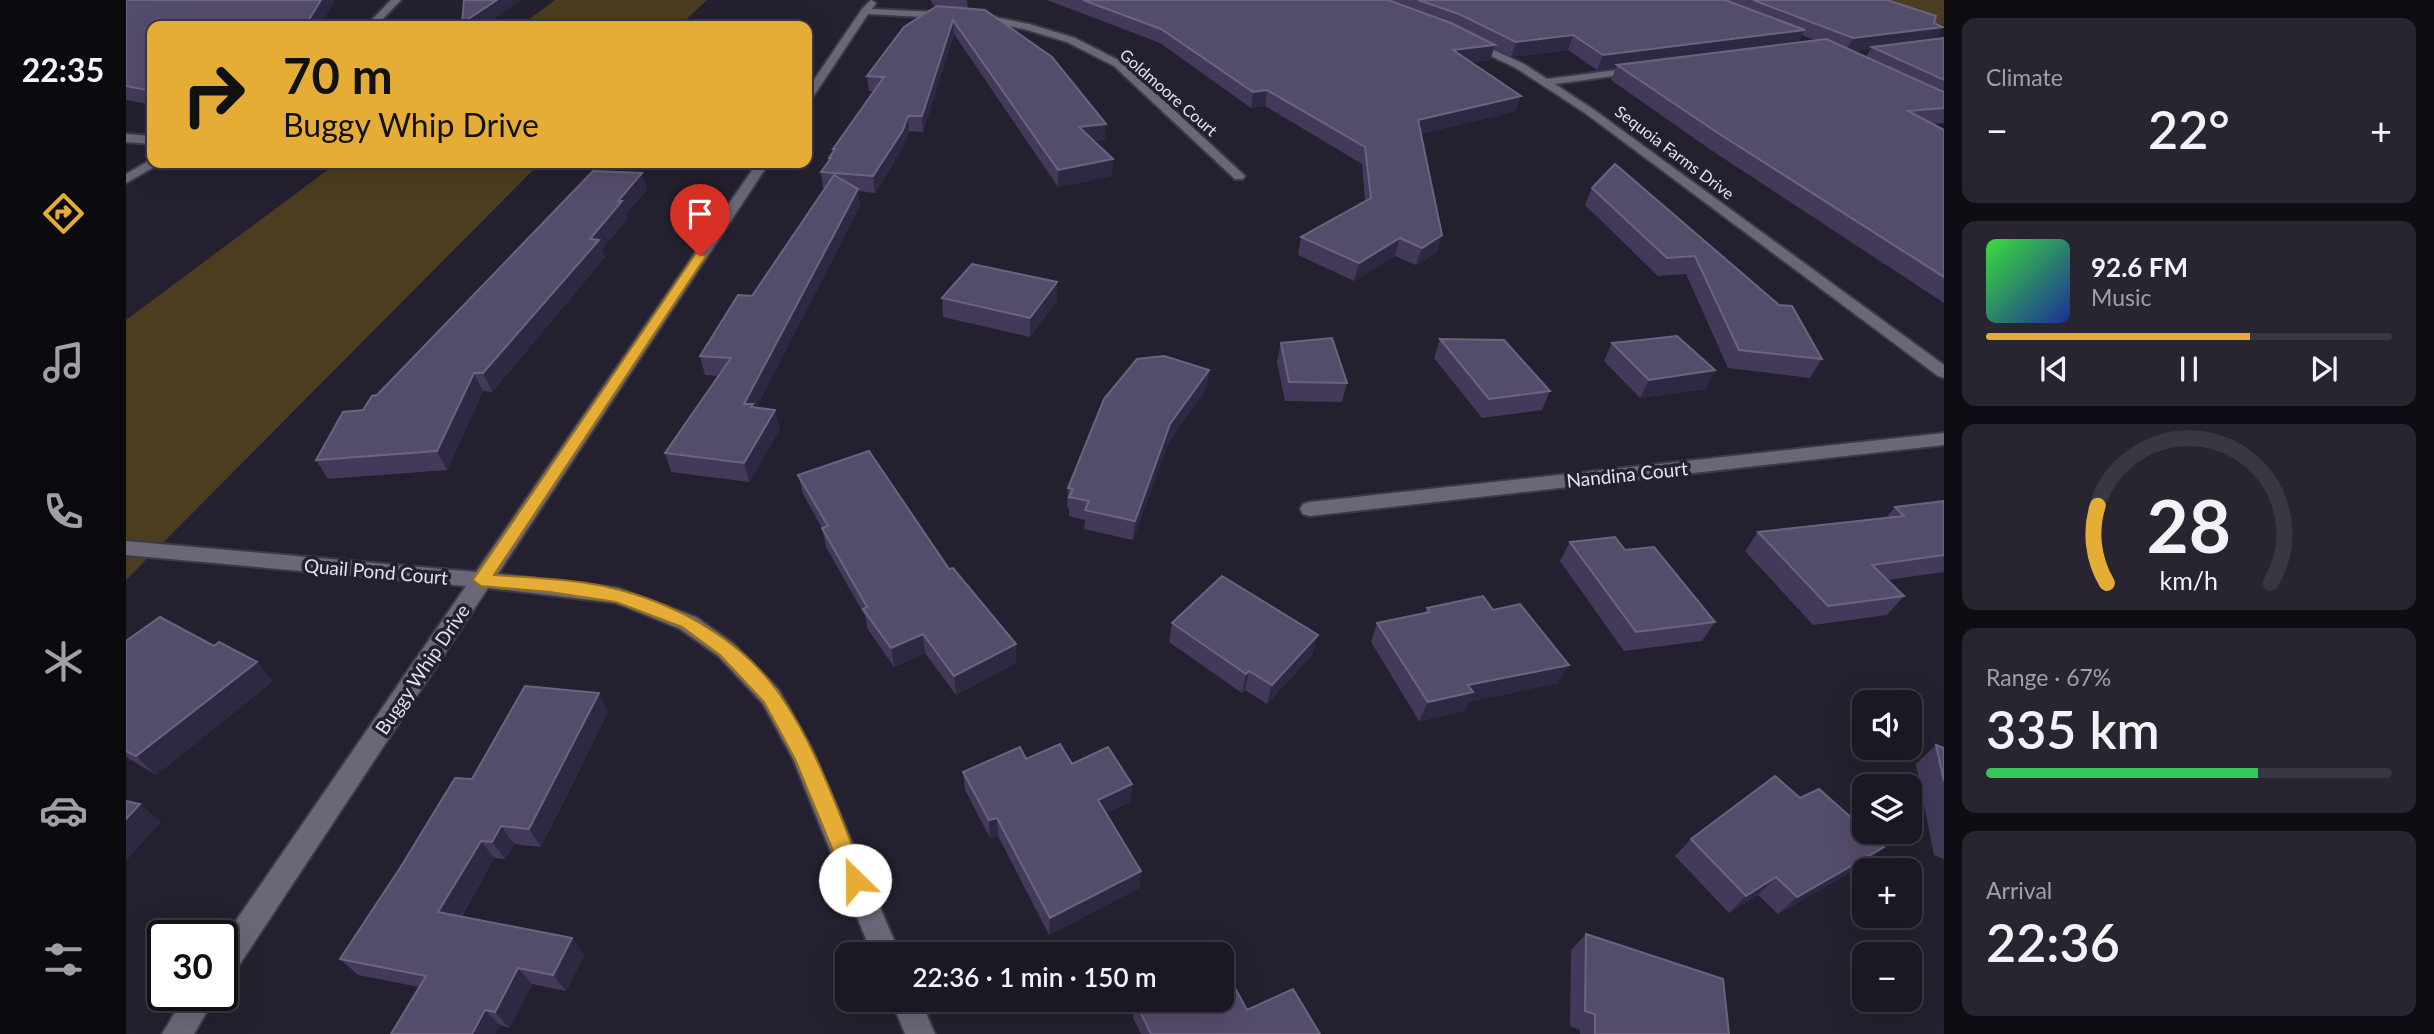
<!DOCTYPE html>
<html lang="en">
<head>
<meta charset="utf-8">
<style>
	:root { --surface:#1b1823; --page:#282530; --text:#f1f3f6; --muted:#a0a0a6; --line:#393741; --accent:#e5ad35 }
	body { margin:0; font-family:Lato,sans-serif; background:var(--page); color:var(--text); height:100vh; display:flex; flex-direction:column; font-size:26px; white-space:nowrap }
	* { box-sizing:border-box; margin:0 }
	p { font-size:23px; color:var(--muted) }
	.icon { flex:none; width:38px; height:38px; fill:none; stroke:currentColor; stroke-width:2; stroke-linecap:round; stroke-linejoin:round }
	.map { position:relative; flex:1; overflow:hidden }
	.drawer { display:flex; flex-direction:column; gap:18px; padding:18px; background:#0f0d13; width:490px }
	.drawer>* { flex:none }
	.hud { position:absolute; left:21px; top:21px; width:665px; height:147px; border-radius:14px; box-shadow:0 7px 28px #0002,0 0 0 2px var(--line); background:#e5ad35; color:#111; overflow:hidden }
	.fabs { position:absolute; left:1726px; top:690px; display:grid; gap:14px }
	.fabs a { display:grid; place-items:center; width:70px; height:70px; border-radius:14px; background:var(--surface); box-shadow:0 7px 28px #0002,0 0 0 2px var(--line); font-size:35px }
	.speed { position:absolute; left:21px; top:920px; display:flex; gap:14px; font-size:35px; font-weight:700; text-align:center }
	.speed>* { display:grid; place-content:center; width:91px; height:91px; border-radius:50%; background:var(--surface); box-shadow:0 7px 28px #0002,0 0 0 2px var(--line); line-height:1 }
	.speed .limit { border:4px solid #111; border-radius:10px; background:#fff; color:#111 }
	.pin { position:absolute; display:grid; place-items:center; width:60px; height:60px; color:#fff; margin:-72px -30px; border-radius:50% 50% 50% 0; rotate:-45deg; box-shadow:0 0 7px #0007 }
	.pin .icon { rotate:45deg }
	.me { position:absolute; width:77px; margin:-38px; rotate:337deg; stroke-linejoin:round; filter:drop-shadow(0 0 5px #0008) }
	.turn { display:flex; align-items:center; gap:24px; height:147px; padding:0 21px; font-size:32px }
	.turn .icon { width:91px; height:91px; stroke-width:2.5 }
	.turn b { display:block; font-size:49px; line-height:60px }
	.big { font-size:52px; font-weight:600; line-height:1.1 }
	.drawer .tile { flex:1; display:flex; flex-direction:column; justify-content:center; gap:10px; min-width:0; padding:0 24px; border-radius:14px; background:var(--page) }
	.drawer .dial { align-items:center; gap:0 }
	.dial svg { height:182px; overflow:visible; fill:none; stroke:var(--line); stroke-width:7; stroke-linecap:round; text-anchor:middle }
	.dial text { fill:var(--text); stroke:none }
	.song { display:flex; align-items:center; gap:21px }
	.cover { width:84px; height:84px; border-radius:10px; background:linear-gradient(135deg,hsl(120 70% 55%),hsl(230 70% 35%)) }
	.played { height:7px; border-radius:4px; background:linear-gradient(90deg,var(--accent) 65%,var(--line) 65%) }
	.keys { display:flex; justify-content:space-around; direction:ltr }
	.heat { display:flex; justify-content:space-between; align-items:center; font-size:38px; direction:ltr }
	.charge { height:10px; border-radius:5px; background:linear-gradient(90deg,#34c759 67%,var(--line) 0) }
	.trip { position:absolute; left:709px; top:942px; width:399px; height:70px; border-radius:14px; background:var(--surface); box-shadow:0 7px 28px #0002,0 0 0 2px var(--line); font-weight:600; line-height:70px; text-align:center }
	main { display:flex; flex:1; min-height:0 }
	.tab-bar { display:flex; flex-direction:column; width:126px; justify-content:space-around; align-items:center; background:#0b0a0e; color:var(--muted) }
	.tab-bar .icon { width:49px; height:49px }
	.tab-bar .active { color:var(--accent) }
	.tab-bar b { font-size:32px; color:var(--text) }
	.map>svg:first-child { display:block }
	.green { fill:#4c3d20 }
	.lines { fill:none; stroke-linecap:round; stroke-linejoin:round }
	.minor-casing { stroke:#3c3a46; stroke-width:4 }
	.tertiary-casing { stroke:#3c3a46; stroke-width:4 }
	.minor { fill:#6b6779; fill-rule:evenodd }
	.tertiary { fill:#6b6779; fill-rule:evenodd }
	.wall { fill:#433a5b; fill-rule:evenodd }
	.shaded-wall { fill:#2f2843 }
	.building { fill:#544c6b; stroke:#6b637f; stroke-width:2 }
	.route { fill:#e5ad35; stroke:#957022; stroke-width:2 }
	.labels { text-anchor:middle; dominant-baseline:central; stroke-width:7; stroke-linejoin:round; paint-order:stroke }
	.far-street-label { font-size:16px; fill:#e4e2ec; stroke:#24202f }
	.street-label { font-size:19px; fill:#e4e2ec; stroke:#24202f }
</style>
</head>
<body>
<main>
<nav class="tab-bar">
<b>22:35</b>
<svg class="icon active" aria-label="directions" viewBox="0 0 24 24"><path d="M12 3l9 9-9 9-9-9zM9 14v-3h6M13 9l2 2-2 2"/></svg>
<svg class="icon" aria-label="music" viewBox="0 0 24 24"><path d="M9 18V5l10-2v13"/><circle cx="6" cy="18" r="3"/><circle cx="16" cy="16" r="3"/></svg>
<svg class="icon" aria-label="phone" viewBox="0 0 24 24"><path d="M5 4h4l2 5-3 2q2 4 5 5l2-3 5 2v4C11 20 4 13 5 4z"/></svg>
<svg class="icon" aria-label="climate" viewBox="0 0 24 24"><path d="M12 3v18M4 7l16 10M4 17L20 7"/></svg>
<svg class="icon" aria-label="car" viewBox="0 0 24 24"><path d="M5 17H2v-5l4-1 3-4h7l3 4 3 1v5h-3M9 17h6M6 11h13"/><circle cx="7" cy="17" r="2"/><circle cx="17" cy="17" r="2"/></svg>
<svg class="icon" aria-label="filters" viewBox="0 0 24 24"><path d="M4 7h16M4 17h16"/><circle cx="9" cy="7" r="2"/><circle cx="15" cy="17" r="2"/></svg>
</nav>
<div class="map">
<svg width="1818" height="1034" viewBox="0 0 1818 1034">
	<rect width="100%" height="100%" fill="#24202f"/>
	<g class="green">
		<polygon points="429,0 581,0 553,26 394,26"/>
		<polygon points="1731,0 1818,0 1818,25"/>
		<polygon points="211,163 414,163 0,580 0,320"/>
	</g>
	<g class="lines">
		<defs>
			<g id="minor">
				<polygon points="265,0 275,0 250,26 240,26"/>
				<polygon points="745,0 750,3 746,9 853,14 903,24 949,38 996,62 1119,176 1117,179 1109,179 988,66 941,42 898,29 853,20 742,14 685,100 681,101 681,90 736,9"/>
				<polygon points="1514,67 1519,70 1518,72 1421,85 1416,82 1421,79"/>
				<polygon points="0,134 26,136 26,144 0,142"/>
				<polygon points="26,159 26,163 32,163 30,166 0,183 0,174"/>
				<polygon points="631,163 643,163 372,574 492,588 570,617 608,644 653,690 686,749 774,954 746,954 667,759 637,704 592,656 554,629 490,603 362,588 106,976 96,980 96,941 340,586 0,555 0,541 350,572"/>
				<polygon points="1818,433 1818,445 1184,516 1177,514 1174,509 1177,504 1184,502"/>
				<polygon points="59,996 90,996 68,1034 36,1034"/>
				<polygon points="765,999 794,999 809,1034 779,1034"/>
			</g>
			<polygon id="tertiary" points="1344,39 1398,64 1467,109 1818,365 1818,378 1812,376 1459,113 1390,68 1340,44 1339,42"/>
		</defs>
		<use href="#minor" class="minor-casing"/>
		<use href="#tertiary" class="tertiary-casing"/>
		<use href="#minor" class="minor"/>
		<use href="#tertiary" class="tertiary"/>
	</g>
	<g class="wall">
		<polygon points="0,0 209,1 26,26 26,105 0,100"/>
		<polygon points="804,0 841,0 842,9 979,140 968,141 986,176 932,187 828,34 797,132 783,131 778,146 749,193 732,191 734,206 630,408 654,429 623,482 545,472 539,453 593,376 579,375 574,356 626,296 699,188 697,188 695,172 703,161 703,158 707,152 707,149 748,91 743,91 741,76 809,7"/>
		<path d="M921 0H1761L1808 23 1810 39 1818 38V123L1806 124 1818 130V303L1585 150 1485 80 1490 68 1471 70 1442 50 1385 57 1368 48 1364 60 1345 62 1390 111 1295 134 1316 235 1311 252 1290 265 1269 256 1228 281 1172 255 1175 237 1239 201 1236 164 1139 106 1125 108 1034 43ZM1676 35 1689 40 1673 42ZM1745 49 1740 57 1727 51Z"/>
		<polygon points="1489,164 1696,359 1684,378 1602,368 1560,274 1532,276 1459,205 1466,188"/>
		<polygon points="516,173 521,190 500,214 502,218 476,249 479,257 366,392 357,391 321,470 202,479 190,460 251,395"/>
		<polygon points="816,298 931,300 904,337 817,317"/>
		<polygon points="1314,339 1424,391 1416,410 1356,418 1308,358"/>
		<polygon points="1155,343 1221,383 1216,402 1159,401 1151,362"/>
		<polygon points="1486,343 1589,370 1579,389 1514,398 1478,361"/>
		<polygon points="1083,370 1080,389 1042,443 1007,540 958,529 959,520 943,516 943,508 941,507 942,488"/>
		<polygon points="672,475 823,569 890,663 830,695 799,653 768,667 741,628 739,616 700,547 696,528 677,494"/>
		<polygon points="1818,501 1818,572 1761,580 1778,596 1761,615 1687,625 1619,551 1632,532 1760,518 1769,507"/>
		<polygon points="1444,542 1499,550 1589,622 1576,641 1498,651 1434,561"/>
		<polygon points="1301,608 1367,610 1432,683 1343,702 1338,711 1293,721 1245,642 1251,623 1298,613"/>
		<polygon points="1046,623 1192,635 1186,655 1141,704 1119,690 1116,693 1043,642"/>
		<polygon points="0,641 147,681 30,775 0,757"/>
		<polygon points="482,712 415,847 388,844 379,859 368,858 335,917 446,938 458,955 440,991 406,984 383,1028 374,1025 293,987 232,975 214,959 346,779"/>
		<polygon points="1810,745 1818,748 1818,859 1808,855 1790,764"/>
		<polygon points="900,759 946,764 1006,784 1004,802 980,813 1015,871 1013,888 923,935 872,836 864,838 839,790 837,772"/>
		<polygon points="1674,798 1758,847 1737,865 1652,914 1632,895 1603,913 1549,856 1565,839"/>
		<polygon points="1460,934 1603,1034 1454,1034 1454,1030 1444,1026 1445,950"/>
		<polygon points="1010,1003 1194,1034 1015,1034 1007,1018"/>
	</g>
	<g class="shaded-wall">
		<polygon points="195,0 208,0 209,1 194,26 179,26"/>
		<polygon points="371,0 396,0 357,26 337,26 336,23"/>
		<polygon points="827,20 828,34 797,132 796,116"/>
		<polygon points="1817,27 1808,42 1746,47 1745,49 1719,52 1727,38"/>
		<polygon points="1679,30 1671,45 1491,65 1490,68 1471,70 1477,55"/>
		<polygon points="1447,35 1442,50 1385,57 1390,42"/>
		<polygon points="1369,45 1364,60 1323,65 1327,50"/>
		<polygon points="1141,90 1139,106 1125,108 1127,92"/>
		<polygon points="1395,96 1390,111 1287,136 1292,120"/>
		<polygon points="782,116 783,131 778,146 749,193 747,176"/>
		<polygon points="980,124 979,140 953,143 953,127"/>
		<polygon points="987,159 986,176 932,187 932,170"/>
		<polygon points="516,173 521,190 500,214 502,218 476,249 479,257 366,392 357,373 464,239 492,201"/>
		<polygon points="732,189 734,206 629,411 618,404"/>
		<polygon points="1316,235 1311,252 1290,265 1296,248"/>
		<polygon points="1274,238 1269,256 1228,281 1233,263"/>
		<polygon points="931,282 931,300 904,337 904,318"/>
		<polygon points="1083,370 1080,389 1042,443 1007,540 1009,521 1044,424"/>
		<polygon points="1589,370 1579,389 1514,398 1523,380"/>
		<polygon points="348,373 357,391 321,470 311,451"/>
		<polygon points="649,410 654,429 623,482 618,463"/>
		<polygon points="797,634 799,653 768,667 765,648"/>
		<polygon points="1192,635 1186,655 1141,704 1146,685"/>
		<polygon points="890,644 890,663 830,695 828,676"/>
		<polygon points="131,662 147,681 30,775 10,756"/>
		<polygon points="1443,665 1432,683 1343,702 1338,711 1293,721 1302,702 1342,685"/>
		<polygon points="1123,671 1119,690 1116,693 1120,674"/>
		<polygon points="473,693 482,712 415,847 403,829"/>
		<polygon points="1006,784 1004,802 970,818 972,800"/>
		<polygon points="14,804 35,822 0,861 0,819"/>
		<polygon points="871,818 872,836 864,838 863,820"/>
		<polygon points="375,826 388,844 379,859 366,842"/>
		<polygon points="355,841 368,858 327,929 312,912"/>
		<polygon points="1758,847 1737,865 1652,914 1671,897"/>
		<polygon points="1015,871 1013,888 923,935 924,918"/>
		<polygon points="1650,877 1632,895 1603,913 1620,896"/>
		<polygon points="446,938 458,955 440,991 427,975"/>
		<polygon points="392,968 406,984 383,1028 369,1012"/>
		<polygon points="359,1010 374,1025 370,1034 346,1034"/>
	</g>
	<g class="building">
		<polygon points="0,0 195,0 179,26 26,26 26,91 0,86"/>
		<polygon points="338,0 371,0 336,23"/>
		<polygon points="957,0 1262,0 1325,23 1369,45 1327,50 1395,96 1292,120 1316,235 1296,248 1274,238 1233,263 1175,237 1245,198 1239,147 1141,90 1127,92 1035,29"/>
		<polygon points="1292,0 1599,0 1679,30 1477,55 1447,35 1390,42 1333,14"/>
		<polygon points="1627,0 1761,0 1810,16 1808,23 1817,27 1727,38"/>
		<polygon points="811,6 859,10 926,57 980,124 953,127 987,159 932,170 827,20 796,116 782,116 777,130 747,176 695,172 705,158 703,158 709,149 707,149 758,77 741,76 778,27"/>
		<polygon points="1818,38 1818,80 1746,47"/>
		<polygon points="1700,39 1818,92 1818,108 1782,111 1818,130 1818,277 1592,133 1491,65"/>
		<polygon points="1489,164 1653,305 1666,306 1696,359 1613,350 1569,256 1541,258 1466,188"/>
		<polygon points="467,171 516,173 492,201 496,201 464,239 473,240 357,373 348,373 311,451 190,460 217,412 237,410 246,396 251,395"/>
		<polygon points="708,175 732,189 618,404 627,404 625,407 649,410 618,463 539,453 605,358 574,356 612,295 626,296"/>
		<polygon points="846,264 931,282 904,318 816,298"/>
		<polygon points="1551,336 1589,370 1523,380 1486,343"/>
		<polygon points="1206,338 1221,383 1163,382 1155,343"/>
		<polygon points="1314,339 1378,340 1424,391 1363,399"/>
		<polygon points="1038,356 1083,370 1044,424 1009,521 959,510 963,501 943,497 947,489 942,488 978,399 1011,359"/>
		<polygon points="743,451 823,569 827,568 890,644 828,676 797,634 765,648 737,609 741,607 696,528 702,526 672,475"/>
		<polygon points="1818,501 1818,555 1746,565 1778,596 1702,606 1632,532 1778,516 1769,507"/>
		<polygon points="1489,537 1499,550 1528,547 1589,622 1510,632 1444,542"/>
		<polygon points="1096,576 1192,635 1146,685 1123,671 1120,674 1046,623"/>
		<polygon points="1357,596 1367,610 1394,604 1443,665 1342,685 1347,692 1302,702 1251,623 1304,612 1301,608"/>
		<polygon points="34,617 88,646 93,642 131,662 10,756 0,751 0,641"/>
		<polygon points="399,686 473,693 403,829 375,826 366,842 355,841 312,912 446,938 427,975 392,968 369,1012 359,1010 346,1034 265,1034 300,976 214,959 274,868 329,778 346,779"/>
		<polygon points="934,744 946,764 982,747 1006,784 972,800 1015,871 924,918 871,818 863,820 837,772 894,747 900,759"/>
		<polygon points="1810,745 1818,748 1818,781"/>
		<polygon points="1649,776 1674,798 1693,789 1738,829 1738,831 1740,831 1758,847 1671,897 1650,877 1620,896 1565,839"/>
		<polygon points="0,801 14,804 0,819"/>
		<polygon points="1460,934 1597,979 1603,1034 1469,1034 1469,1014 1459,1011"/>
		<polygon points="1096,964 1121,1010 1167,989 1194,1034 1025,1034 1010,1003 1017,999 1096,999"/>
	</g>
	<path class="route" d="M570 253 580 256 368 575C409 578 454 579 494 590 554 606 616 641 652 692 692 748 714 817 740 880L737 887 729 890 722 887 669 759 638 702 594 655 556 627 490 602 424 592 355 586 347 580Z"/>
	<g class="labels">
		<g class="far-street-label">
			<text transform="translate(1043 92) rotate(41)">Goldmoore Court</text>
			<text transform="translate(1549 152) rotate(37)">Sequoia Farms Drive</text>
		</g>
		<g class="street-label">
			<text transform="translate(1501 474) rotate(-6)">Nandina Court</text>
			<text transform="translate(250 571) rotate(5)">Quail Pond Court</text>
			<text transform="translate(296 669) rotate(-56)">Buggy Whip Drive</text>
		</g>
	</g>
</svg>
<div class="fabs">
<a><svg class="icon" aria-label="sound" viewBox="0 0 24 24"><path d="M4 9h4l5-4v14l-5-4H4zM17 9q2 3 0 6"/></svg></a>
<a><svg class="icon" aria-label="layers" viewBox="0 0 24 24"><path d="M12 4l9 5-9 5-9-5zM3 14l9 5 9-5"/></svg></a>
<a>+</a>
<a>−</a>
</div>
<div class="speed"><div class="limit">30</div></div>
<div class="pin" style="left:574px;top:256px;background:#d93025"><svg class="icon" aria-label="arrive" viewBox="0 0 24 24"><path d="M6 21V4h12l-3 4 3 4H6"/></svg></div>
<svg class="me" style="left:729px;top:880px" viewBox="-20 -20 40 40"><circle r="19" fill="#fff"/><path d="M0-13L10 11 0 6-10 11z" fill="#e5ad35"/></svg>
<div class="trip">22:36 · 1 min · 150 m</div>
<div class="hud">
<div class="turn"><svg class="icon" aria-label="right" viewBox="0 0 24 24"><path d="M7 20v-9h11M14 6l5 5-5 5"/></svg><div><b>70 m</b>Buggy Whip Drive</div></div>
</div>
</div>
<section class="drawer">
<div class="tile"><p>Climate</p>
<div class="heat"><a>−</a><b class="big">22°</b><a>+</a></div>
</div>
<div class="tile">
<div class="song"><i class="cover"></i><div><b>92.6 FM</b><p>Music</p></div></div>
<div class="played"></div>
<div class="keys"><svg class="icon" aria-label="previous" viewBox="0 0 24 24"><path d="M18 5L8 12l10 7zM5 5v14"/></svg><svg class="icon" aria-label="pause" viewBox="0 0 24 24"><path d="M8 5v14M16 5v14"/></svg><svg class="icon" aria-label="next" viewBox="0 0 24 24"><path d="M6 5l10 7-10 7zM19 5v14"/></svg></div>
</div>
<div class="tile dial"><svg viewBox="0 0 100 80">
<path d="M14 69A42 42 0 1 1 86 69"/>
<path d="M14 69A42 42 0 0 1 10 35" stroke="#e5ad35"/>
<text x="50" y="56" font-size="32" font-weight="700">28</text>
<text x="50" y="72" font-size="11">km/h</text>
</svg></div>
<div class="tile"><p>Range · 67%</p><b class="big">335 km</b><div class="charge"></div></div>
<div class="tile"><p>Arrival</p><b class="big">22:36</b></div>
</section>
</main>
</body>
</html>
